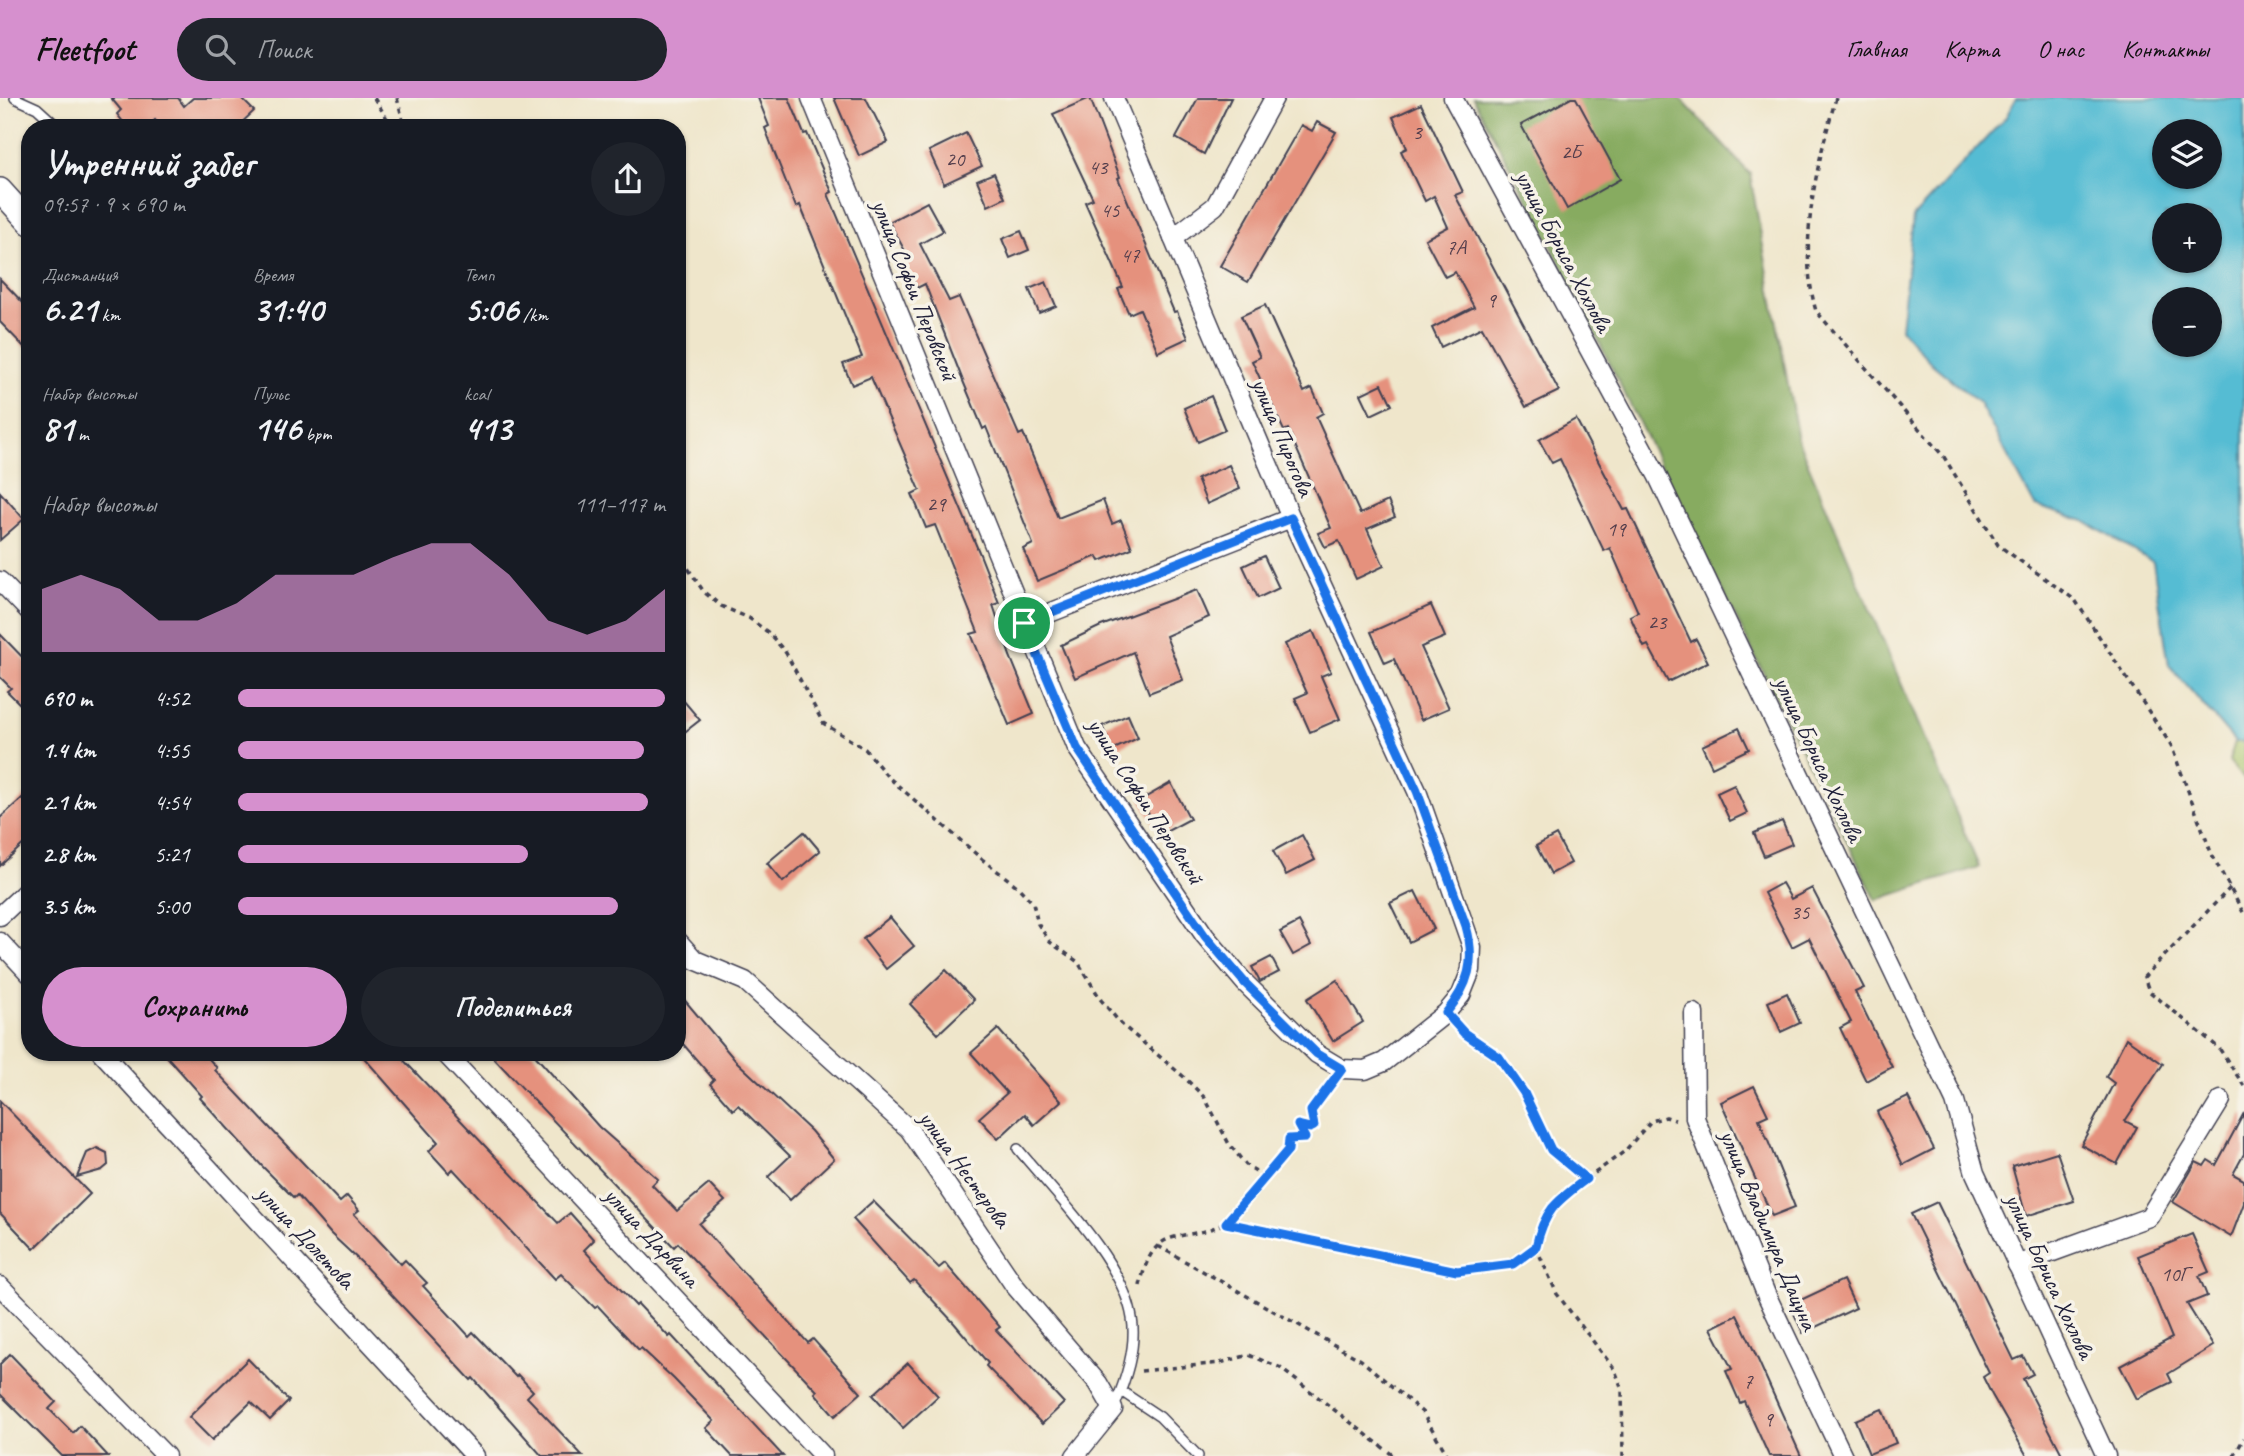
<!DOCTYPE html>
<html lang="ru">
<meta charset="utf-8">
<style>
body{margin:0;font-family:Caveat,sans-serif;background:#20242c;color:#f1f3f6;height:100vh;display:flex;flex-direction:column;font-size:26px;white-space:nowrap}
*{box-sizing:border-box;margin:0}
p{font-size:23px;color:#9ea1a6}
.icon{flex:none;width:38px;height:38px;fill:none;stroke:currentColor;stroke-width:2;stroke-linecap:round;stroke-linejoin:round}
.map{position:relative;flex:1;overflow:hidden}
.details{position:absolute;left:21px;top:21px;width:665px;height:942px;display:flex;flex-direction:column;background:#171b24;border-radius:28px;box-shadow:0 2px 5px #0004}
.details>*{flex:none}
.buttons{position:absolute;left:2152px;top:21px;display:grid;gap:14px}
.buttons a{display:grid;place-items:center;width:70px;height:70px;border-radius:50%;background:#171b24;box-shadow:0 2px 5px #0004;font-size:35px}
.pin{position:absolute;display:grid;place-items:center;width:60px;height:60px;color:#fff;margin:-30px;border:4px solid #fff;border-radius:50%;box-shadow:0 2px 7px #0007}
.round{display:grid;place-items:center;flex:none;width:74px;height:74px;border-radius:37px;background:#20242c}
.headline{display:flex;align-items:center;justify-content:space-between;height:119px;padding:0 21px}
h1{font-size:38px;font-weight:700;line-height:52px}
.figures{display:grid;grid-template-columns:repeat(3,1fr);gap:10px;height:119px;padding:7px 21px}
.figures div{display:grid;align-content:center}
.figures b{font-size:35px;font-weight:700}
.figures small{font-size:19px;font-weight:400}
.figures p{font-size:19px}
.chart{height:196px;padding:14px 21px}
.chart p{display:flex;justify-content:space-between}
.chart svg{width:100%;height:126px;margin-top:7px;fill:#d690ce;opacity:.7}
.cta{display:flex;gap:14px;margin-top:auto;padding:14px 21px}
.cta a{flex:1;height:80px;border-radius:42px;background:#d690ce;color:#111;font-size:28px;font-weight:700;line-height:80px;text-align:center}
.cta a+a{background:#20242c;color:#f1f3f6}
ul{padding:0 21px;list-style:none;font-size:23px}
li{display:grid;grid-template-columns:112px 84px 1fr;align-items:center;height:52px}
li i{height:18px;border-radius:9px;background:#d690ce}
header{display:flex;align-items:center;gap:42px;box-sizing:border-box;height:98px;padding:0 35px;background:#d690ce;color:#111}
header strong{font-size:33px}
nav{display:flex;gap:38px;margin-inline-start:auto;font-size:24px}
.search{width:490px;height:63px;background:#20242c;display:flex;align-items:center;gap:18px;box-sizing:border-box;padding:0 24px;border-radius:38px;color:#9ea1a6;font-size:26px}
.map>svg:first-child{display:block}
.green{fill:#aac66d;stroke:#667454;stroke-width:2}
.forest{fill:#87ab60;stroke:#54664e;stroke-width:2}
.water{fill:#55bcd3;stroke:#3c6f87;stroke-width:2;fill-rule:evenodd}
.building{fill:#e5917d}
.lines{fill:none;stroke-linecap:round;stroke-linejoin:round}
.service-casing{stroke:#413f51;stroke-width:12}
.minor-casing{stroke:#413f51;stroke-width:21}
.tertiary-casing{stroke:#413f51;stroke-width:26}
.path{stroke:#413f51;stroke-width:3.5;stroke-dasharray:5 5;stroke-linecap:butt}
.service{stroke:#fff;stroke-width:9}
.minor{stroke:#fff;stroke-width:18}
.tertiary{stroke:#fff;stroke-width:23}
.route-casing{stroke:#fff;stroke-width:14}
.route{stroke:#1a73e8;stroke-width:9}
.labels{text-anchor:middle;stroke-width:7;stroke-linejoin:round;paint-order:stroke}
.number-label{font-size:21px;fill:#533e4c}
.street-label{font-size:24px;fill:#22223b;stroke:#f7f3e8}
</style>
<header>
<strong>Fleetfoot</strong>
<div class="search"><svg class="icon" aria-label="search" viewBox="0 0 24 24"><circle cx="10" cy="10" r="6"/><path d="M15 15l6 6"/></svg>Поиск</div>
<nav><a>Главная</a><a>Карта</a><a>О нас</a><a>Контакты</a></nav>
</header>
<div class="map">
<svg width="2244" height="1358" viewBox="0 0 2244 1358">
<rect width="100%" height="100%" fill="#f7f3e8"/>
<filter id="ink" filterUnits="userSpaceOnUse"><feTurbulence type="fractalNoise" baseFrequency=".0143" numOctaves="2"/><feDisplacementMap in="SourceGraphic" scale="14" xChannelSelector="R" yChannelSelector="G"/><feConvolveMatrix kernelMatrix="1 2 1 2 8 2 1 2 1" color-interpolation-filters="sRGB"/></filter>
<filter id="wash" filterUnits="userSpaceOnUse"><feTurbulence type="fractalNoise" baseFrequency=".00686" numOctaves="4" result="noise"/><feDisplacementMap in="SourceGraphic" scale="28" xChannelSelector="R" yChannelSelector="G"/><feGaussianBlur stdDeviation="1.57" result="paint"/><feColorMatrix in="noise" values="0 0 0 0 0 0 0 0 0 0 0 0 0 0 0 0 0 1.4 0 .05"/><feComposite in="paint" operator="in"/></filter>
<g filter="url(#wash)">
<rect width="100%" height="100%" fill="#efe6cb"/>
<path class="green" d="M2235,644h9v37l-15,-18z"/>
<path class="forest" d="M1473,0h207l70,76 48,266 181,427 -103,33 -337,-679z"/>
<path class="water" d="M2016,0h228v644h-9l-66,-77 -16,-103 -69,-41 -49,-15 -56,-103 -48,-40 -30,-34 12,-112 93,-100zM2165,33h45v46h-45zM2165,117h45v46h-45zM2165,201h45v46h-45z"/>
<g id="blocks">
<g class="building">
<path d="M111,0h67l6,8 9,-8h48l13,13 -18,17h-74l-7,-8 -9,8h-18l-11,-14 4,-4z"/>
<path d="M758,0h31l15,36 3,-1 25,59 -4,2 151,358 20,51 -6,2 17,51 24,58 -25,11 -38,-91 7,-2 -43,-107 -9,3 -14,-34 8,-4 -49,-113 -19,8 -9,-21 19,-7 -62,-152 -4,2 -23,-58 -8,-21 4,-2z"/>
<path d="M834,0h32l22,44 -29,14z"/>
<path d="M1090,0l30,79 -2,1 56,134 3,-1 11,27 -30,14 -18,-43 -11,5 -11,-25 5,-2 -38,-85 8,-3 -40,-85z"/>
<path d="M1198,0h33l-27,56 -28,-16z"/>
<path d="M1571,0h5l44,81 -53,30 -46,-84z"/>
<path d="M1421,6l42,88 -8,3 104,196 -33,16 -44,-80 -41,20 -9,-19 42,-21 -19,-35 -10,5 -20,-38 23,-12 -14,-31 -9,5 -24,-50 6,-3 -14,-31z"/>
<path d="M1317,24l19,10 -88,150 -28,-16 81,-141 11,6z"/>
<path d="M966,35l16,33 -38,18 -15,-33z"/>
<path d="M994,75l11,25 -17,8 -11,-26z"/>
<path d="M927,104l16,29 -23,13 29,57 10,-4 60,138 4,-2 35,85 45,-18 9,24 9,-4 11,28 -32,13 -3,-5 -60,25 -14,-32 10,-5 -47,-117 -3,2 -20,-48 -38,-97 -8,4 -13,-25 6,-3 -21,-38z"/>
<path d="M1021,133l8,19 -19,8 -8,-19z"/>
<path d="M0,181l30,31v43l-30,-31z"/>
<path d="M1046,184l10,24 -17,7 -10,-24z"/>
<path d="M1265,207l39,87 8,-4 11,25 -7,4 44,97 28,-13 7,16 -28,12 17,37 -28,13 -17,-38 -14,6 -7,-14 13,-5 -43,-99 -4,2 -32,-70 8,-4 -19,-41z"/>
<path d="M1382,286l10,21 -21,10 -10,-21z"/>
<path d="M1211,298l14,34 -27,12 -14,-34z"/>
<path d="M1576,321l48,91 4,-1 63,133 5,-3 12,23 -40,20 -20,-37 -4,2 -14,-31 8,-4 -28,-64 -6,3 -44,-92 -8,4 -13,-23z"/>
<path d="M1229,367l11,24 -33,15 -10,-25z"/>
<path d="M0,394l24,27 -24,21z"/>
<path d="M1264,458l15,32 -21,10 -15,-32z"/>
<path d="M1197,492l12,27 -43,19 17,44 -34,13 -16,-41 -58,26 -14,-33 40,-19z"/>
<path d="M1431,507l14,32 -24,10 28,61 -28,12 -27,-61 -9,4 -14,-31z"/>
<path d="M1313,533l18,41 -10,4 19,43 -30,13 -15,-34 12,-5 -22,-49z"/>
<path d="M0,536l30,31v49l-23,-23 4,-3 -11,-11z"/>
<path d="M677,595l23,27 -23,18z"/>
<path d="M1128,617l10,23 -26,12 -10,-24z"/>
<path d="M1739,630l10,21 -37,18 -10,-21z"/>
<path d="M1171,685l19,36 -30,16 -19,-35z"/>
<path d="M1734,687l13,28 -17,8 -13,-28z"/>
<path d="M30,693v47l-30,28v-48z"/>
<path d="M1782,723l10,23 -28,12 -10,-23z"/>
<path d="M804,734l16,19 -37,31 -16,-19z"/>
<path d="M1302,737l13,25 -29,15 -13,-24z"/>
<path d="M1556,737l15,28 -20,11 -15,-28z"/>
<path d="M1782,785l9,16 21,-11 52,100 -9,4 37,75 -26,14 -26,-53 11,-6 -42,-84 -17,9 -28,-54z"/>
<path d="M1415,793l19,38 -25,13 -19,-39z"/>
<path d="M890,819l24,29 -28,23 -23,-30z"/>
<path d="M1299,824l12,23 -18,10 -13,-23z"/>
<path d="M1271,859l8,15 -19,10 -8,-15z"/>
<path d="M946,872l28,30 -36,34 -28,-30z"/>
<path d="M1337,882l26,42 -30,19 -26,-42z"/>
<path d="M677,893l58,69 76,71 23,28 -44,41 -22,-23 22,-21 -52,-51 -5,5 -23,-26 4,-4 -37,-43z"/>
<path d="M1787,895l13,30 -19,9 -13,-30z"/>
<path d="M998,931l63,72 -27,24 -9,-11 -27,25 -19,-21 28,-25 -36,-40z"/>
<path d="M2126,940l37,26 -38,57 12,6 -20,37 -36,-19 33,-62 -8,-6z"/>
<path d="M163,954h40l14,16 -2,2 125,132 7,-6 12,14 -5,4 47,50 4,-4 22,23 -4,3 46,50 4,-4 43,45 2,-2 15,16 -6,6 56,59h-41l-69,-78 -2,2 -109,-117 -31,-29 -34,-39 -3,3 -32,-32 -62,-68 2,-2z"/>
<path d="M359,954h37l162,171 12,-10 24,27 -10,10 52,56 2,-2 31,33 2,-2 112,121h-51l-26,-28 8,-7 -40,-42 -33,-31 -2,2 -41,-44 -3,2 -34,-34 -6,5 -102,-110 -4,4 -20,-22 9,-9z"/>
<path d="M488,954h44l67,75 59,52 -6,6 25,26 32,-27 16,17 -26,23 109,119 5,-4 48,54 -26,23 -20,-23 2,-2 -139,-148 -4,4z"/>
<path d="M1754,988l14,29 -9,4 36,88 -23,9 -51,-114z"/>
<path d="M1908,999l26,52 -31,16 -26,-53z"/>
<path d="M0,1003l90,93 -56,55 -34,-36z"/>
<path d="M2244,1015v41l-11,20 11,6v23l-13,34 -58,-35 23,-40 8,4 4,-6 8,5z"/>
<path d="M97,1050l10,5 1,12 -6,5 -25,7 10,-24z"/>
<path d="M2057,1054l17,49 -48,15 -14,-50z"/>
<path d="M873,1103l66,67 6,-5 55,64 -4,3 68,73 -22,21 -56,-58 2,-3 -34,-40 -40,-43 -4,3 -57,-64z"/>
<path d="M1937,1104l77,158 9,-4 10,18 -10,5 40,77h-36l-35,-61 -9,-18 6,-4 -78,-159z"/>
<path d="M2192,1136l17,38 -10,4 8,20 -20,8 26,42 -45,28 4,8 -35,17 -17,-33 52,-28 -34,-82z"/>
<path d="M1843,1182l13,28 -53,25 -13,-28z"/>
<path d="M1737,1217l13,27 51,114h-32l-25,-55 -4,2 -14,-32 6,-2 -21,-41z"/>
<path d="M10,1256l46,48 -7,7 24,24 7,-7 28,30h-46l-62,-62v-30z"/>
<path d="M248,1261l41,42 -19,19 -19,-18 -39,38 -23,-23z"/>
<path d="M908,1265l30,33 -35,32 -30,-33z"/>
<path d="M1882,1311l14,34 -27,11 -14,-34z"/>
</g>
</g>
</g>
<g filter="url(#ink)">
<use href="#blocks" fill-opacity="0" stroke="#413f51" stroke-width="2"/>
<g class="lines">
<g class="service-casing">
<g id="service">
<path d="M15,0l22,10 22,20"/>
<path d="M1018,1051c37,45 105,112 114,169 5,30 -7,63 -18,90"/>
<path d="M1121,1293l39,26 38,39"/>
</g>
</g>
<g class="minor-casing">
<g id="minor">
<path d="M811,0l266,650 128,188 40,47 72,71 25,15 23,1 19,-8 62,-49 15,-18 10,-25 1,-23 -55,-156 -126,-273 -177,-420"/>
<path d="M1453,0l204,377 298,626 20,72 131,283"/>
<path d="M1173,140l42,-32 59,-108"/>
<path d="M0,483l30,31"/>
<path d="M1024,525l267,-105"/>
<path d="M0,818l30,-28"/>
<path d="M677,842l18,20 50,21 164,148 105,156 84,98 15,26 -38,47"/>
<path d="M0,844l30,32"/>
<path d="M1694,915l1,105 71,176 77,162"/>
<path d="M101,954l374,404"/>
<path d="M444,954l379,404"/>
<path d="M2017,1167l132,-48 72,-117"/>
<path d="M0,1188l166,170"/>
</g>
</g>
<g class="tertiary-casing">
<path id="tertiary" d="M0,92l30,33"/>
</g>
<g class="path">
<path d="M374,0l19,30"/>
<path d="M397,0l8,30"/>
<path d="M1836,0c-19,65 -39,146 -20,213l128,146 54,88 77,55 96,145 41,110 32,59"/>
<path d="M677,454l27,40 17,14 28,12 20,15 17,20 37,70 42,26 22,27 96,84 34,26 16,17 5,21 12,18 28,20 23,38 20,24 63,53 21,21 24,46 17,21 20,12"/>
<path d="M2230,790l-86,89 5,14 70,57 25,38"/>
<path d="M1459,930l40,29 25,36 27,57 35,29"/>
<path d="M1226,1125l231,48 56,-7 23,-17 5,-24 14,-21 70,-51 26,-30 15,-4 9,3"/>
<path d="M1158,1148l203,114 61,52 26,44"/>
<path d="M1536,1149l21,47 58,76 7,19 1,67"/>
<path d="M1140,1188c14,-65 38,-41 83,-62 9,-4 55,-63 65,-74l1,-11 16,-1 -7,-13 12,3 4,-2 -3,-15 20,-26"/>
<path d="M1141,1273l79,-8 29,-8 30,12 115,89"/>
<path d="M2234,1358l10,-18"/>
</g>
<use href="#service" class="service"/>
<use href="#minor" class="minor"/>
<use href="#tertiary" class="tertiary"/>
</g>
</g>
<g class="lines" filter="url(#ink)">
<g class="route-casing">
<path id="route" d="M1291,420l126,273 49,135c10,35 3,59 -20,87l18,20 35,24 25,36 27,57 35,29c-29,22 -42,31 -50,68l-23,17 -56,7 -231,-48 62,-73 1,-11 16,-1 -7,-13 12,3 4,-2 -3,-15 31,-42 -25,-15 -72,-71 -40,-47 -128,-188 -53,-125z"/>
</g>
<use href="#route" class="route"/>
</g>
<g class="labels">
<g class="number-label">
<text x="1417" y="41">3</text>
<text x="1571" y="61">2Б</text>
<text x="955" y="68">20</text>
<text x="1098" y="76">43</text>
<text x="1110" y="119">45</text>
<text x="1456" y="156">7А</text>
<text x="1130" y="164">47</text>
<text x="1491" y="209">9</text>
<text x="936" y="413">29</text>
<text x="1616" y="438">19</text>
<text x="1657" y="531">23</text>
<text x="1800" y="821">35</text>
<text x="2175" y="1183">10Г</text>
<text x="1748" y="1290">7</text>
<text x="1768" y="1328">9</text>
</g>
<g class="street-label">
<text transform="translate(1564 153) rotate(62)" y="8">улица Бориса Хохлова</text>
<text transform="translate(915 192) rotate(68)" y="8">улица Софьи Перовской</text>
<text transform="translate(1283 339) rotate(67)" y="8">улица Пирогова</text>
<text transform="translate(1819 661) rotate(65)" y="8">улица Бориса Хохлова</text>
<text transform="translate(1146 703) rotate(57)" y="8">улица Софьи Перовской</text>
<text transform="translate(965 1071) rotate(54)" y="8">улица Нестерова</text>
<text transform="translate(1769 1132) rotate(67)" y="8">улица Владимира Дацуна</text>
<text transform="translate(306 1139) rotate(47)" y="8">улица Долетова</text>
<text transform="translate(652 1139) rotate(47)" y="8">улица Дарвина</text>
<text transform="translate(2050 1178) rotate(65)" y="8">улица Бориса Хохлова</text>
</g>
</g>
</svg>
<div class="buttons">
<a><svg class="icon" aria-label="layers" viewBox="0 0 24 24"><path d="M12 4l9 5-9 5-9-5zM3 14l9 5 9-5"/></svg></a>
<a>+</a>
<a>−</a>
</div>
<div class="pin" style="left:1024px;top:525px;background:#1e9e55"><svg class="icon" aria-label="arrive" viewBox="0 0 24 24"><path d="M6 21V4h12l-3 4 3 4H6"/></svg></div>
<section class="details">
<div class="headline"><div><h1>Утренний забег</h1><p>09:57 · 9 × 690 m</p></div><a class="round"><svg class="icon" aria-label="share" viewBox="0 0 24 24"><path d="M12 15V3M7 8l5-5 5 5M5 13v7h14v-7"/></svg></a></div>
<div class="figures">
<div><p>Дистанция</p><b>6.21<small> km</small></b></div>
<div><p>Время</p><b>31:40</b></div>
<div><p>Темп</p><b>5:06<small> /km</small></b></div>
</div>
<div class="figures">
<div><p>Набор высоты</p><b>81<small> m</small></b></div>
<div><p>Пульс</p><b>146<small> bpm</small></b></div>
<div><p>kcal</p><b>413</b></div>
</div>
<div class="chart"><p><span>Набор высоты</span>111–117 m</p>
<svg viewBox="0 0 160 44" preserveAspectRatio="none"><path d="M0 44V22L10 17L20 22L30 33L40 33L50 27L60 17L70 17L80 17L90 11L100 6L110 6L120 17L130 33L140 38L150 33L160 22V44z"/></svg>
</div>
<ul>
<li><b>690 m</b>4:52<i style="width:100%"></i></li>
<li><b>1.4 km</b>4:55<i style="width:95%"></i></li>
<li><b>2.1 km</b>4:54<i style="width:96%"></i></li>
<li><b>2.8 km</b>5:21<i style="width:68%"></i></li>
<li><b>3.5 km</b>5:00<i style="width:89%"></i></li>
</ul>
<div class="cta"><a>Сохранить</a><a>Поделиться</a></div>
</section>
</div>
